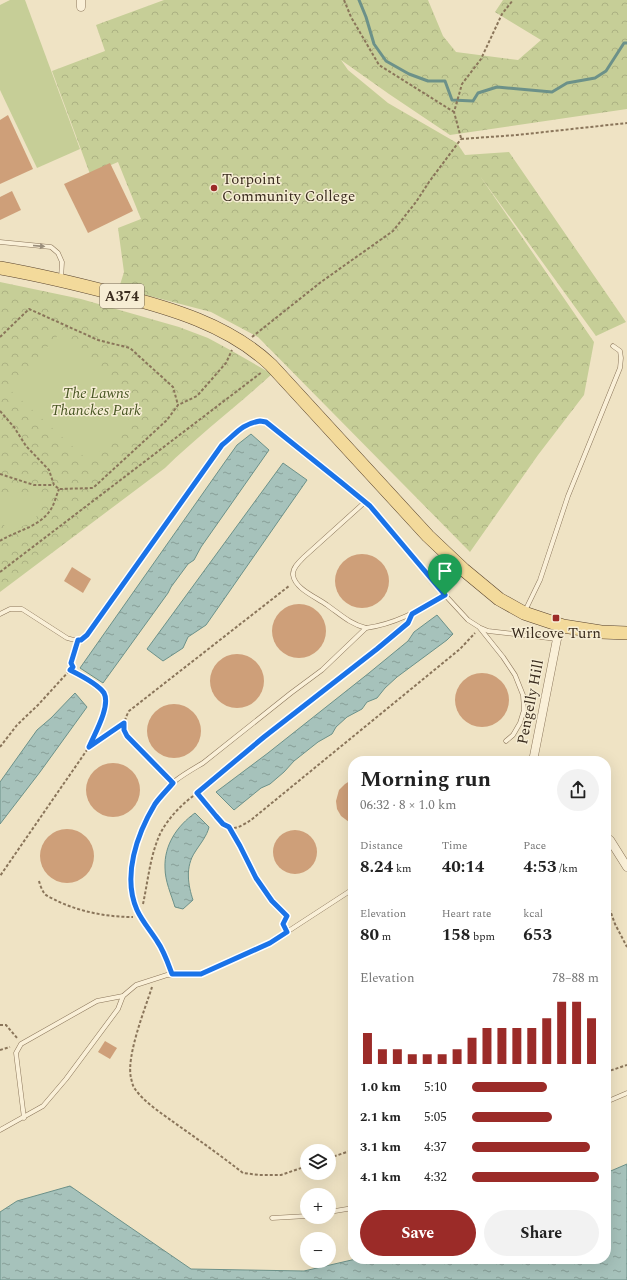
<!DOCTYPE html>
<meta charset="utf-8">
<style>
body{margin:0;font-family:Spectral,serif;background:#f2f2f2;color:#222;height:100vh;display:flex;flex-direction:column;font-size:15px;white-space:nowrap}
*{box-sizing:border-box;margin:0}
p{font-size:13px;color:#767676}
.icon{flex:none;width:22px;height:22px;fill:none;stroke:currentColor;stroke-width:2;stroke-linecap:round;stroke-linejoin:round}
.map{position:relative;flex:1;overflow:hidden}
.panel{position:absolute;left:348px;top:756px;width:263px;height:508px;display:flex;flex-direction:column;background:#fff;border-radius:16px;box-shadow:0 4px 16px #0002}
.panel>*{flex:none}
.fabs{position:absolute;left:300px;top:1144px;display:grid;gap:8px}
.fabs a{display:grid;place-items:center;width:36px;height:36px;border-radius:50%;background:#fff;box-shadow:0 4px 16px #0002;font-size:20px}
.pin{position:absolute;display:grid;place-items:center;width:34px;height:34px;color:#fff;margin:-41px -17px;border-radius:50% 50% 50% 0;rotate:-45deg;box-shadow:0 0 4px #0007}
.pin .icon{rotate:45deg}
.round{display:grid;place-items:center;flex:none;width:42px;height:42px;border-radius:21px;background:#f2f2f2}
.summary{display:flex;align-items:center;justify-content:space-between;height:68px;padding:0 12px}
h1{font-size:22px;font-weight:700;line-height:30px}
.metrics{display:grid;grid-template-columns:repeat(3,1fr);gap:6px;height:68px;padding:4px 12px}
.metrics div{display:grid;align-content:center}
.metrics b{font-size:17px;font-weight:700}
.metrics small{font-size:11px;font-weight:400}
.metrics p{font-size:11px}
.chart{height:112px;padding:8px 12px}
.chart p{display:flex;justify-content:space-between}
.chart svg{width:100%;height:72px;margin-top:4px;stroke:#9b2b28;stroke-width:6}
.button{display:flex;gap:8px;margin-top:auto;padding:8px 12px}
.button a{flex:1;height:46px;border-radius:24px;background:#9b2b28;color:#fff;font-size:16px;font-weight:700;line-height:46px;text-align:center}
.button a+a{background:#f2f2f2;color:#222}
ul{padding:0 12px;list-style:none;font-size:13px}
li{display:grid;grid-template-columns:64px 48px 1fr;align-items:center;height:30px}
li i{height:10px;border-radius:5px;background:#9b2b28}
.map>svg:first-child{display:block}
.forest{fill:url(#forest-crowns)}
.pitch{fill:#c6ce97}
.water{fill:url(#water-ripples);stroke:#6c9189}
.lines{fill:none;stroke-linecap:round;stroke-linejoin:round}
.stream{stroke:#6c9189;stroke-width:3}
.building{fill:#ce9f79}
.service-casing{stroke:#8a755a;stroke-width:5}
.minor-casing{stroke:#8a755a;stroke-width:9}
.primary-casing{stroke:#58432e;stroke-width:14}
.path{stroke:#8a755a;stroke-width:2;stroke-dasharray:3 2;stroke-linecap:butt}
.service{stroke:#faf0d8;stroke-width:4}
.minor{stroke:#faf0d8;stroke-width:8}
.primary{stroke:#f3da9b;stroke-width:13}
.oneway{fill:#9a8e7b}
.route-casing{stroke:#fff;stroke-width:8}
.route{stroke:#1a73e8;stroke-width:5}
.poi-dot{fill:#9b2b28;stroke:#f6edd4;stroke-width:1.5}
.labels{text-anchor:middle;stroke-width:3;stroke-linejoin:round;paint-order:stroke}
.shield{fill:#f6edd4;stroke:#726655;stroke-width:1}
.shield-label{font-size:14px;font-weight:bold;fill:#3a2c1e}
.poi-label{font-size:15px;fill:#3a2c1e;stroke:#f6edd4;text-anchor:start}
.park-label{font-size:15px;font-style:italic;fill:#495724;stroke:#f6edd4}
.street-label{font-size:15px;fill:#3a2c1e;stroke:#f6edd4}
</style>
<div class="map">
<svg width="627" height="1280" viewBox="0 0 627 1280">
<defs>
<pattern id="forest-crowns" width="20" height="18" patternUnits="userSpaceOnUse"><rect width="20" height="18" fill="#c6ce97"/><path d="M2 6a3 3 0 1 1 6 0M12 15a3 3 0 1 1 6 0" fill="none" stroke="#abb182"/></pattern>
<pattern id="water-ripples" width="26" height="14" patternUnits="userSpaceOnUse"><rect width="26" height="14" fill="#a6c2bb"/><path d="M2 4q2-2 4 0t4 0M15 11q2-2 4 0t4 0" fill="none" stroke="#889e97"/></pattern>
</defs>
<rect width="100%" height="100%" fill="#efe3c4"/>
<g class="forest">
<path d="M164,0h264l15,36 13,16 62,8 23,-20 -46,-28 8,-12h124v109l-177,26 -61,-41 -48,-34 7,10 40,33 69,40 8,12 44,-3 117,170 -30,14 -116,-160 114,166 -10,53 -46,60 -68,97 -212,-215 -47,-25 -92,-24 5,-16 -6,-44 23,-9 -23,-57 -28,12 -38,-103 53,-20 -9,-26z"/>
<path d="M0,282l81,17 98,28 29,11 24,13 40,23c-35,32 -73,61 -107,94l-165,124z"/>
</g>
<g class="pitch">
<path d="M10,0h15l55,149 -43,19 -37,-78v-85z"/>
<path d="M58,335l81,73 -49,54 -81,-73z"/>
<path d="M17,492l11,3h8l7,7c-3,19 -19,24 -35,30l-8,-14v-12z"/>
</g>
<g class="water">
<path d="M251,434l18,16 -68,97 -7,13 -6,4 -17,23 -3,6 -65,90 -23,-15 147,-209 10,-14z"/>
<path d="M283,463l24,17 -101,145 -18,12 -5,11 -20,13 -16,-12z"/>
<path d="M437,615l16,19 -6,6 -50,37 -12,11 -8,10 -10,4 -5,7 -15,8 -11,10 -4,7 -14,8 -24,19 -10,11 -14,12 -9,4 -27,22 -18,-18 52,-39 101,-80 39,-32 6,-9z"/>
<path d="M75,693l12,14 -47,65 -40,52v-42l37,-52 14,-12z"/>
<path d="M195,813l14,14c-2,9 -9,17 -14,25 -10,15 -7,33 -2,48l-10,9 -8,-2c-4,-13 -10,-26 -10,-39 -1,-23 12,-42 30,-55z"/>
<path d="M627,1164v116h-627v-68l17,-11 53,-15 121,83 113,2 52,-12h250v-86z"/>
</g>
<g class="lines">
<path class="stream" d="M359,0l7,17 8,27 12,17 23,13 19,7h17l7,19 21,1 5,-8 19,-6 55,5 15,-9 28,-5 11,-7 18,-28h3"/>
</g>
<g class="building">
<path d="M8,115l25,54 -33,15v-64z"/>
<path d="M110,163l23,48 -45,22 -24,-49z"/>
<path d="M12,191l9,19 -21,10v-23z"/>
<circle cx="362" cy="581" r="27"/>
<path d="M72,567l19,12 -8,14 -19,-12z"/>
<circle cx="299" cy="631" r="27"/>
<circle cx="237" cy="681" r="27"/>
<circle cx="482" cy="700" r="27"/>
<circle cx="174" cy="731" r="27"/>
<circle cx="113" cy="790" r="27"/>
<path d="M353,779v46l-12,-9 -4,-7 -1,-8 3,-11 6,-6z"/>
<circle cx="67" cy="856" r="27"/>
<circle cx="295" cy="852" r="22"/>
<path d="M105,1041l12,7 -7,11 -12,-7z"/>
</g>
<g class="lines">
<g class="service-casing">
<g id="service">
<path d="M0,242l51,5 7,6 4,9 -1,17"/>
<path d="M525,611l15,-31 28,-84 52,-128 1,-10 -1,-7 -7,-5"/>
<path d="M0,614l10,-5h12l45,29c8,3 13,3 20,-3l135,-190c13,-11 25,-28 44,-23l104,84 75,89 23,25 11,7 24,30 12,18 8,20 1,15 -4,13 -7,12 -7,6"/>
<path d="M366,628c30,-4 53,-18 79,-33"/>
<path d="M481,628l7,3 69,8"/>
<path d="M172,974c-4,-11 -8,-23 -15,-33 -6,-11 -17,-20 -21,-33 -15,-41 7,-98 39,-127 9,-7 18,-12 28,-18l88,-70 31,-23 44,-42c-16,-4 -26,-14 -39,-23 -11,-8 -32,-16 -34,-30 -1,-7 7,-14 11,-18l61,-55"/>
<path d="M606,1102l21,-9"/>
<path d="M24,1118l-8,-65 5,-9 76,-43 26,-5 13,-11 31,-10 34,-1 69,-31 83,-54"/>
<path d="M0,1130l43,-24 23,-27 52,-70 5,-13"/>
<path d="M329,1212l24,-4"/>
<path d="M272,1218l35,-2"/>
</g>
</g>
<g class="minor-casing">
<g id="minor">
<path d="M81,7v-7"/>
<path d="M533,761l24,-122 6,-13"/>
<path d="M606,837l4,3 17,27"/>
</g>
</g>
<g class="primary-casing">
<path id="primary" d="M0,268c39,7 77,16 115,26 55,14 114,31 156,71l157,171 36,34 35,29 25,14 39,13 38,6 26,1"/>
</g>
<g class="path">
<path d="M344,0l7,17 28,48 75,47"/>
<path d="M461,138l-7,-26 8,-28 19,-25 21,-45 11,-14"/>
<path d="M461,139l56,-4 110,-12"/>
<path d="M0,337l29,-28 69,31 32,8 43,39 5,18"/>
<path d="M252,337l69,-55 72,-51 23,-29 13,-20 32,-43"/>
<path d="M0,411l14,16 12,19 23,24 5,15 5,4 34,-1 74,-68 11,-15 19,-9 29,-33 6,-13"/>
<path d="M0,474l34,11h20"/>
<path d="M0,541c15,-10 37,-13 49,-29 5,-6 7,-16 10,-23"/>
<path d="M0,572l262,-200"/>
<path d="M70,670l3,-3 -2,-4 5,-16"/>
<path d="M90,746l34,-23"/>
<path d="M0,747l17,-22 21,-20 32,-35 15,8 18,15 3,11 -1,5 -16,38 -89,129"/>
<path d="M168,779l-41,-43c-4,-9 -3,-16 2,-25l160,-125"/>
<path d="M197,793l67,-56 113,-88 29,-25"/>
<path d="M229,827l11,19 16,32 16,23 15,15 -3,9"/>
<path d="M39,881c1,4 3,9 5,12 3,4 9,5 13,8 24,11 50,16 76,16"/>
<path d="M606,899l9,25 12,23"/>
<path d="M143,904c5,-23 7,-48 17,-70 8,-16 22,-30 37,-41 7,9 25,36 37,35 5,0 12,-5 17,-8l209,-171 15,-16"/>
<path d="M152,987c-7,22 -26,69 -21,91 1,4 2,9 4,11 8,12 26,24 37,32 24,17 48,34 71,52l16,2h22l26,-9"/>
<path d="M0,1025h6l11,13"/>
<path d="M0,1050l10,-3"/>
<path d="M606,1072l21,-7"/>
<path d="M329,1158l24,-8"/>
</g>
<use href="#service" class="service"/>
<use href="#minor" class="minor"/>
<use href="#primary" class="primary"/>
</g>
<defs><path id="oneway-solid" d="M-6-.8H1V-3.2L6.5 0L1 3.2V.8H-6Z"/></defs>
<use class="oneway" href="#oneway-solid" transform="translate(39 246) rotate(5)"/>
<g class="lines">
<g class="route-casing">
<path id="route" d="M260,421l6,1 76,61 28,23 75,89 -33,19 -4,9 -31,26 -113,88 -67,56 19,23 7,8 6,3 11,19 16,32 16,23 15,15 -4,8 4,8 -17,11 -69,31h-29c-4,-11 -8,-23 -15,-33 -7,-11 -15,-20 -20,-31 -15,-34 0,-76 18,-106 5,-7 12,-14 18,-21l-46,-47 -3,-6v-7l-35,24c5,-12 22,-41 15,-54 -6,-9 -24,-18 -34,-23l3,-3 -2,-4 7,-23h3l6,-5 135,-190c14,-11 19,-21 38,-24z"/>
</g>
<use href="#route" class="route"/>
</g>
<g class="poi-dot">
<circle cx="214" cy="188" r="4"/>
<rect x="552" y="614" width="8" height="8" rx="2"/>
</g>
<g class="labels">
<rect class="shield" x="100" y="284" width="44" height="24" rx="3"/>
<g class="shield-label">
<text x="122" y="301">A374</text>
</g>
<g class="poi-label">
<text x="222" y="184">Torpoint<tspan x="222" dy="17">Community College</tspan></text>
<text x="556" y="638" text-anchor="middle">Wilcove Turn</text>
</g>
<g class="park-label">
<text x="96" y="398">The Lawns<tspan x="96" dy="17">Thanckes Park</tspan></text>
</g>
<g class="street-label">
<text transform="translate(530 702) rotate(-79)" y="5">Pengelly Hill</text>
</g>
</g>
</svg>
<div class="fabs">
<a><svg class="icon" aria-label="layers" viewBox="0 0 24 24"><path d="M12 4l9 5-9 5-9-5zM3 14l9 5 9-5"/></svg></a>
<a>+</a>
<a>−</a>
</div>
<div class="pin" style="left:445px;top:595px;background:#1e9e55"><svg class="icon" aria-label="arrive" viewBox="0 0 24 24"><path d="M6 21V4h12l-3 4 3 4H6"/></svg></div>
<section class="panel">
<div class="summary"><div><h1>Morning run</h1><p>06:32 · 8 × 1.0 km</p></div><a class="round"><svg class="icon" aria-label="share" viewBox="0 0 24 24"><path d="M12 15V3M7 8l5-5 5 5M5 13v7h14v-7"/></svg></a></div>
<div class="metrics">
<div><p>Distance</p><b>8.24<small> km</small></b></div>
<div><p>Time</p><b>40:14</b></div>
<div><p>Pace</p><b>4:53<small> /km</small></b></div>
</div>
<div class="metrics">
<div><p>Elevation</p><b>80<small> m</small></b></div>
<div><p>Heart rate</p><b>158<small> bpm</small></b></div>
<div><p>kcal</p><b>653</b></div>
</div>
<div class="chart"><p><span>Elevation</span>78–88 m</p>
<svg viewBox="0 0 160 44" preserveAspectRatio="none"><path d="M5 44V25M15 44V35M25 44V35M35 44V38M45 44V38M55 44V38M65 44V35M75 44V28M85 44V22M95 44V22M105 44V22M115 44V22M125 44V16M135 44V6M145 44V6M155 44V16"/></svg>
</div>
<ul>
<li><b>1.0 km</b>5:10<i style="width:59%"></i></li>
<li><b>2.1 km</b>5:05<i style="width:63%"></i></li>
<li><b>3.1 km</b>4:37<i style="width:93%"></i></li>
<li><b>4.1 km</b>4:32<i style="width:100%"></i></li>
</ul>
<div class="button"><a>Save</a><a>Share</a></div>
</section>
</div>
